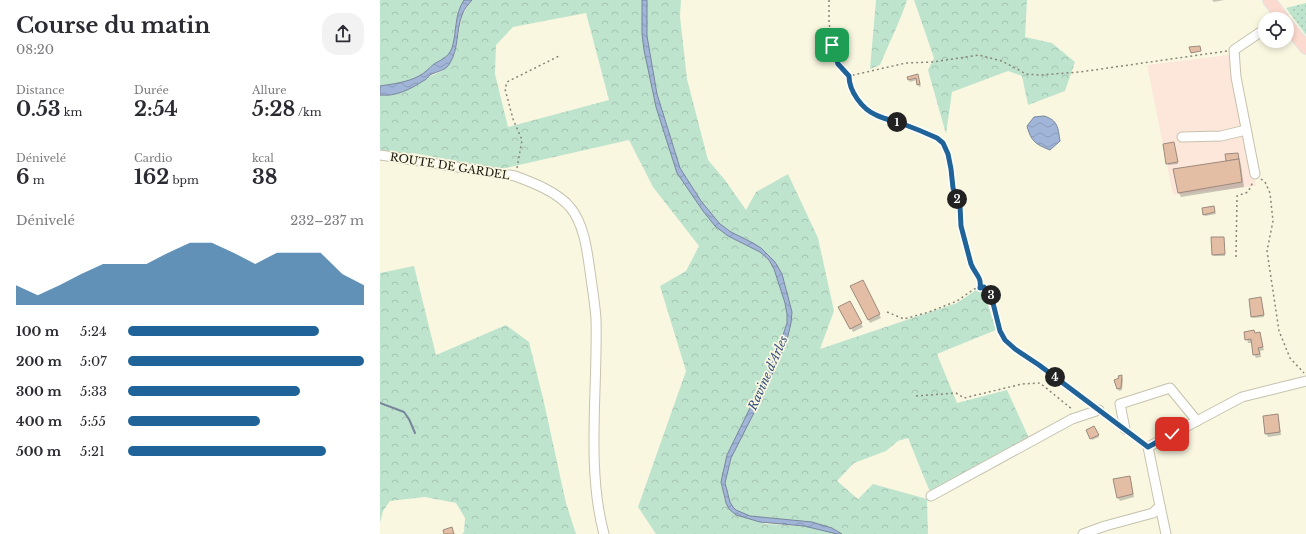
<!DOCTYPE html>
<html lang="fr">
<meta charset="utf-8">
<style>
body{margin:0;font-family:"Libre Baskerville",serif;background:#f2f2f3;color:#2b2b33;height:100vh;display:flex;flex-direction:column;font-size:15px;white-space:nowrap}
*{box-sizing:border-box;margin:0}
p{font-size:13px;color:#7c7c81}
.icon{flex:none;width:22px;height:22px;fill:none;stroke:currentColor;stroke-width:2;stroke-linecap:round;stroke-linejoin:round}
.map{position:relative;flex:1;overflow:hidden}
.details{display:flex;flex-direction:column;background:#fff;width:380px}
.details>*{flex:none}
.tools{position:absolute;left:878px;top:12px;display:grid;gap:8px}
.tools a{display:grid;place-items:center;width:36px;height:36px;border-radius:50%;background:#fff;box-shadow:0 2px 6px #0003;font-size:20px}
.pin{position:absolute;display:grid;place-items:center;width:34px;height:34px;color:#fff;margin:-17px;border-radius:8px;box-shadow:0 2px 6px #0006}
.km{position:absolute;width:20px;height:20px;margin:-10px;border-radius:50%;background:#222;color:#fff;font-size:11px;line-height:20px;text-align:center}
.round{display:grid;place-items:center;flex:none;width:42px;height:42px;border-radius:16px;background:#f2f2f3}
.overview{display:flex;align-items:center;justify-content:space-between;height:68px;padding:0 16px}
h1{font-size:22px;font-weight:700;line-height:30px}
.figures{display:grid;grid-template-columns:repeat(3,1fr);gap:6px;height:68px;padding:4px 16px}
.figures div{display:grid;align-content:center}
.figures b{font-size:20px;font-weight:700}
.figures small{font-size:11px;font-weight:400}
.figures p{font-size:11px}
.chart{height:112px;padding:8px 16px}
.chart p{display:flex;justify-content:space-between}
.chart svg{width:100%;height:72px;margin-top:4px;fill:#1f6398;opacity:.7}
ul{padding:0 16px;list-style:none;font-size:13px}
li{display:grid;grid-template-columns:64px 48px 1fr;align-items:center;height:30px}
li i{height:10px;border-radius:5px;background:#1f6398}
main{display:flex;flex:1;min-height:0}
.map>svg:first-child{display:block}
.industrial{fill:#fde7da}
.grass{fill:url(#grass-dots)}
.forest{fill:url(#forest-crowns);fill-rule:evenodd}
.water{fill:url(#water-waves);stroke:#77869c}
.shadow{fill:#0003}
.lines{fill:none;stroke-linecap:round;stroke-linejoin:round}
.stream{stroke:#77869c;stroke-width:2}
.building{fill:#e3bea4;stroke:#9d8a7e}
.minor-casing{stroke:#c6c2ad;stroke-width:11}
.major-casing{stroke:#e3e3e2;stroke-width:14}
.path{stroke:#878576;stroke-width:1.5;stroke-dasharray:2 3;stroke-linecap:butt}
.minor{stroke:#fff;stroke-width:9}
.major{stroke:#fddacf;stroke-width:12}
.route-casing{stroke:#fff;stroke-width:8}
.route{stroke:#1f6398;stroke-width:5}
.labels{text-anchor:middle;stroke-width:3.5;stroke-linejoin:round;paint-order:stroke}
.street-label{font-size:11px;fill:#18170f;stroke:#faf7e1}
.water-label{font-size:12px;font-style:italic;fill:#324e7d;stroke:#faf7e1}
</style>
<main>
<section class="details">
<div class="overview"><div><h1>Course du matin</h1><p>08:20</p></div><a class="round"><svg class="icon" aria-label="share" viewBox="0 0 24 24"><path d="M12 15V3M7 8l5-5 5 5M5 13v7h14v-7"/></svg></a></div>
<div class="figures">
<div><p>Distance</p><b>0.53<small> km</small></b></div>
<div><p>Durée</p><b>2:54</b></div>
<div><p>Allure</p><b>5:28<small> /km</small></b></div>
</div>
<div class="figures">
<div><p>Dénivelé</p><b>6<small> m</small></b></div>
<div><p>Cardio</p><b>162<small> bpm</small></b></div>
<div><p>kcal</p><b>38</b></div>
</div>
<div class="chart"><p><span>Dénivelé</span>232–237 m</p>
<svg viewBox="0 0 160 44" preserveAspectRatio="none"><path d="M0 44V32L10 38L20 32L30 25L40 19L50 19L60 19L70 12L80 6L90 6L100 12L110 19L120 12L130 12L140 12L150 25L160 32V44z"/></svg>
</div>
<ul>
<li><b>100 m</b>5:24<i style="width:81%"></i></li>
<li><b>200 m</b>5:07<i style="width:100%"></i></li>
<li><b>300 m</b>5:33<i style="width:73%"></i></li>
<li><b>400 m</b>5:55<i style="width:56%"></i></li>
<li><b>500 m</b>5:21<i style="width:84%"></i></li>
</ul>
</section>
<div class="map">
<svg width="926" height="534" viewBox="0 0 926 534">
<defs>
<pattern id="grass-dots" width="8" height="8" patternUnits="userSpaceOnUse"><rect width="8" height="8" fill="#bfe4ce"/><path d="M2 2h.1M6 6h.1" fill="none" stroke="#a3c3b0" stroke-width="1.8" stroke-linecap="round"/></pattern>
<pattern id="forest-crowns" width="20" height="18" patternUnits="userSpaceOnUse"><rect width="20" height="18" fill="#bfe4ce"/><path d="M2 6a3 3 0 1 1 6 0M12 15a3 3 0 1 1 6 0" fill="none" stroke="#a3c3b0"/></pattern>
<pattern id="water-waves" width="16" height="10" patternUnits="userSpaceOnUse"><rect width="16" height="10" fill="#a0b5d8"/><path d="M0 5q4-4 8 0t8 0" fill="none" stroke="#899bb8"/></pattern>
</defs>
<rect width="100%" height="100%" fill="#faf7e1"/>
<path class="industrial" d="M849,55l27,131 -83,9 -26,-130z"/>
<path class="grass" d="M926,3v32l-20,-27z"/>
<g class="forest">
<path d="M0,0h84c-10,15 -7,32 -12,48 -4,10 -10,11 -18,16 -5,4 -9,9 -15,12 -11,6 -26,8 -39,10z"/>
<path d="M92,0h170v34l2,16 12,57 21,66 26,38 12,15 13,10 32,16 9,8 5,9 11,34 2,11v9l-4,12 -13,32 -43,88 -6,27 3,16 5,11 37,15 39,2 32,8h-181l-18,-27 48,-136 -26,-85 26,-15 13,-25 -46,-59 -24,-47 -128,29 -88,-16 -33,8v-66l5,1 57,-25 8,-8 5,-10 7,-38zM206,13l23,87 -101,27 -13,-53 1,-29 17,-18z"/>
<path d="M267,0h34l-1,17 7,62 21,81 17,20 21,30 10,-18 32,-18 30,64 16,73 -14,38 137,-46 19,-13 7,-1 13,41 -59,24 20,49 50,-13 22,48 -99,54 -22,-54 -10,3 -12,10 -32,12 -17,18 21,18 15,-15 54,15 1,35h-86l-10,-6 -20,-6 -62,-6 -11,-4 -6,-5 -3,-5 -5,-19 6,-25 27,-53 28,-61 5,-21 1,-11 -10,-38 -7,-12 -14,-14 -8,-5 -22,-11 -11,-8 -19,-23 -21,-33 -23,-74 -10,-58z"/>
<path d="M496,0h31c-7,22 -18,43 -27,65l-10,4z"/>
<path d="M534,0h113l-2,37 27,6 23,19 -10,29 -37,14 -6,-29 -14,-5 -56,21 -6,42 -18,-64 6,-12z"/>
<path d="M34,266l22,89 70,-30 23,17 14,56 23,105 10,31h-114l2,-2 1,-14 -9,-15 -31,-6 -35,4 -7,10 -3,12v-250z"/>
</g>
<g class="water">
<path d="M84,0h8c-4,5 -8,9 -10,15 -6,16 -3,33 -12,48 -4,8 -13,8 -20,12 -2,2 -4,5 -7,6 -12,8 -28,16 -43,14v-9c13,-2 28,-4 39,-10 6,-3 10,-8 15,-12 8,-5 14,-6 18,-16 5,-16 2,-33 12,-48z"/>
<path d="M262,0h5v36l10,58 23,74 21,33 19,23 11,8 22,11 8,5 14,14 7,12 10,38 -1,11 -5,21 -28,61 -27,53 -6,25 5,19 3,5 3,3 14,6 62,6 20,6 10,6h-5l-33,-8 -44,-4 -24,-7 -7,-6 -3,-6 -5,-21 6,-27 43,-88 13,-32 4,-12v-9l-2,-11 -11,-34 -5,-9 -9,-8 -32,-16 -13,-10 -12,-15 -26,-38 -21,-66 -12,-57 -2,-16z"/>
<path d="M664,116c14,4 14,12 16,25l-10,9c-15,-6 -19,-9 -23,-24l7,-9z"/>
</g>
<g class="shadow">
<path d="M832,0h12l-10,2z"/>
<path d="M538,77l3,9 -2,1 -2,-7 -7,2 -1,-2z"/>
<path d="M794,143l4,21 -10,1 -1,-2z"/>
<path d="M858,154l3,11 3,22 -63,10 -2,-4 49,-31z"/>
<path d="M834,209l2,5 -11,2 -1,-2z"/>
<path d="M843,238l2,18h-11l-1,-2z"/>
<path d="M485,284l16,34 -11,5 -18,-36z"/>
<path d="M881,298l3,19 -11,1 -1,-2z"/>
<path d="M469,302l14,25 -10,5 -13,-25z"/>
<path d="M865,333h14l5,17 -4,1 1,6 -5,1 -2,-4 -2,-11h-4z"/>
<path d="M742,376l1,4 -1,10 -3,1 -4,-11 5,-1z"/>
<path d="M897,415l2,4 2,16 -13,2 -2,-4z"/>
<path d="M714,427l5,10 -7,3 -5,-10z"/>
<path d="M749,477l2,3 3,17 -14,4 -2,-3z"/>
</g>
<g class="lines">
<path class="stream" d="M0,403l24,9 5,7 6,14"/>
</g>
<g class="building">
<path d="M820,46l1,5 -10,2 -2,-6z"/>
<path d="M538,74l2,10 -3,1 -1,-7 -8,2 -1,-3z"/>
<path d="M794,142l4,20 -12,2 -3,-20z"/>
<path d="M858,153l1,6 -13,2 -1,-7z"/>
<path d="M859,159l3,23 -64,11 -5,-24z"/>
<path d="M834,206l1,6 -12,3 -1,-7z"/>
<path d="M831,237h13l1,17 -13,1z"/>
<path d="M483,280l17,34 -12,6 -18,-34z"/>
<path d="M881,297l3,18 -13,2 -2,-18z"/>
<path d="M470,301l12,22 -12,6 -12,-22z"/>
<path d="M874,330l1,3 5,-1 3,15 -5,1 2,6 -7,1 -2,-16 -6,1 -1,-8z"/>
<path d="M742,375l-1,13 -4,1 -3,-9 5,-2 -1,-2z"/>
<path d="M898,414l2,18 -15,2 -2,-18z"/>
<path d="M714,426l5,9 -9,4 -4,-9z"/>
<path d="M750,476l3,18 -16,4 -4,-19z"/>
<path d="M72,527l2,7h-10l-1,-4z"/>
</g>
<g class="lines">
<g class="minor-casing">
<g id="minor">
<path d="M802,137l39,-1 25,-6"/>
<path d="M0,155l135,21c19,7 42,16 55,31 14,17 17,43 20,64 2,16 5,32 6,48 2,69 -10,149 8,215"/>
<path d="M875,174l-19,-97 -2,-27 31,-21"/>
<path d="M745,429l-5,-25 50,-16 27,33"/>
<path d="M551,496l141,-77 27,-9"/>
<path d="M780,506l6,28"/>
<path d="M703,534l22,-8 48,-13 7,-7 -12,-59 94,-50 64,-16"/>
</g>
</g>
<g class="major-casing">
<g id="major">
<path d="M889,0l14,19"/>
<path d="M907,24l19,24"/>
</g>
</g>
<g class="path">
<path d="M449,0v22l3,23 6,19 11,12 57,-13 27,-1 46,-7 23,6 24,13 14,1 40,-3 147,-21"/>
<path d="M469,76c0,15 13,33 27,39 8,4 18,6 27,9 11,4 23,9 34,14l6,5 5,11 5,34 7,18 3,26 8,32 9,15v9"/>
<path d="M137,168l5,-28 -9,-21 -8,-30 2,-7 54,-27"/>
<path d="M881,179l4,3 5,11 3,28 -6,30 12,80 11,27 14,15"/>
<path d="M856,257l1,-61 11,-4 5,-10"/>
<path d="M507,312l17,7 25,-7 28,-11 17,-12 10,-2 7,8 9,36 5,9 10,9 76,55"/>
<path d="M536,396l40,-3 8,5 58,-14 18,-1 33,27"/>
<path d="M726,414l9,8"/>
<path d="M751,434l11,8"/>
</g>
<use href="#minor" class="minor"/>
<use href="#major" class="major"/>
</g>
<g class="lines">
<g class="route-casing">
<path id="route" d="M452,45l6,19 11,12c0,15 13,33 27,39 8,4 18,6 27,9 11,4 23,9 34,14l6,5 5,11 3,15 2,19 7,18 1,20 10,38c4,10 11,13 9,24l4,-1 7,8 9,36 5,9 10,9 24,16 109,82 24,-13"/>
</g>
<use href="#route" class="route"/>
</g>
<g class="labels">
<g class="street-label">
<text transform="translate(70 166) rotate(9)" y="4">ROUTE DE GARDEL</text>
</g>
<g class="water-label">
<text transform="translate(388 373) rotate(-66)" y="4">Ravine d'Arles</text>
</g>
</g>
</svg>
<div class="tools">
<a><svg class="icon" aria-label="locate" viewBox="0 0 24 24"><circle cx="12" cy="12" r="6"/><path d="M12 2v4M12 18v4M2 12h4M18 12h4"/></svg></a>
</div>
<div class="pin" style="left:452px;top:45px;background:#1e9e55"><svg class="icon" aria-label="arrive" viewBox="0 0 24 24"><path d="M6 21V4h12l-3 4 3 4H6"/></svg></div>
<div class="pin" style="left:792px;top:434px;background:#d93025"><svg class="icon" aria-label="check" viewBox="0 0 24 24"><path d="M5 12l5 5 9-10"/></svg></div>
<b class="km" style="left:517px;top:122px">1</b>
<b class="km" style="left:577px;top:199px">2</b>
<b class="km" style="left:611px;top:295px">3</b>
<b class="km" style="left:675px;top:377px">4</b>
</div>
</main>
